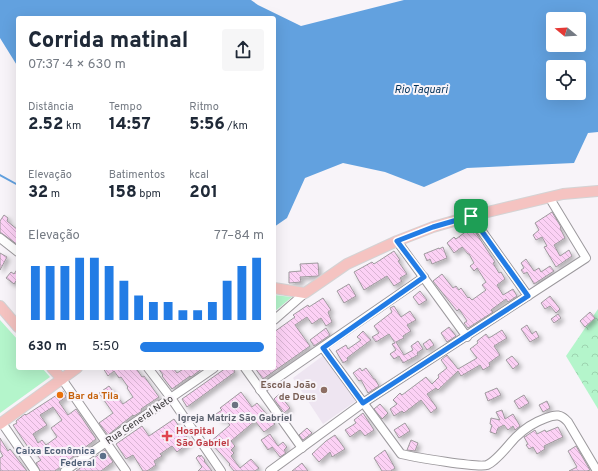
<!DOCTYPE html>
<html lang="pt">
<meta charset="utf-8">
<style>
body{margin:0;font-family:Overpass,sans-serif;background:#f6f6f7;color:#1f2937;height:100vh;display:flex;flex-direction:column;font-size:15px;white-space:nowrap}
*{box-sizing:border-box;margin:0}
p{font-size:13px;color:#747a83}
.icon{flex:none;width:22px;height:22px;fill:none;stroke:currentColor;stroke-width:2;stroke-linecap:round;stroke-linejoin:round}
.map{position:relative;flex:1;overflow:hidden}
.drawer{position:absolute;left:16px;top:16px;width:260px;height:354px;display:flex;flex-direction:column;background:#fff;border-radius:4px;box-shadow:0 4px 16px #0002}
.drawer>*{flex:none}
.needle{width:26px;rotate:288deg}
.buttons{position:absolute;left:546px;top:12px;display:grid;gap:8px}
.buttons a{display:grid;place-items:center;width:40px;height:40px;border-radius:4px;background:#fff;box-shadow:0 4px 16px #0002;font-size:20px}
.pin{position:absolute;display:grid;place-items:center;width:34px;height:34px;color:#fff;margin:-17px;border-radius:8px;box-shadow:0 2px 6px #0006}
.round{display:grid;place-items:center;flex:none;width:42px;height:42px;border-radius:4px;background:#f6f6f7}
.overview{display:flex;align-items:center;justify-content:space-between;height:68px;padding:0 12px}
h1{font-size:22px;font-weight:800;line-height:30px}
.stats{display:grid;grid-template-columns:repeat(3,1fr);gap:6px;height:68px;padding:4px 12px}
.stats div{display:grid;align-content:center}
.stats b{font-size:17px;font-weight:800}
.stats small{font-size:11px;font-weight:400}
.stats p{font-size:11px}
.chart{height:112px;padding:8px 12px}
.chart p{display:flex;justify-content:space-between}
.chart svg{width:100%;height:72px;margin-top:4px;stroke:#227ce5;stroke-width:6}
ul{padding:0 12px;list-style:none;font-size:13px}
li{display:grid;grid-template-columns:64px 48px 1fr;align-items:center;height:30px}
li i{height:10px;border-radius:5px;background:#227ce5}
.map>svg:first-child{display:block}
.built{fill:#eee5f1}
.forest{fill:url(#forest-crowns)}
.green{fill:#b4f5cb}
.water{fill:#62a1df;fill-rule:evenodd}
.lines{fill:none;stroke-linecap:round;stroke-linejoin:round}
.stream{stroke:#62a1df;stroke-width:2}
.building{fill:url(#building-back-hatch);stroke:#9f9a9e;fill-rule:evenodd;filter:url(#shadow)}
.minor-casing{stroke:#9c999d;stroke-width:10}
.major-casing{stroke:#d4d3d4;stroke-width:12}
.minor{stroke:#fff;stroke-width:8}
.major{stroke:#f5c3c1;stroke-width:10}
.route-casing{stroke:#fff;stroke-width:8}
.route{stroke:#227ce5;stroke-width:5}
.education-dot{fill:#8d6e63;stroke:#f8f4f9;stroke-width:1.5}
.food-dot{fill:#e8710a;stroke:#f8f4f9;stroke-width:1.5}
.worship-dot{fill:#6b7280;stroke:#f8f4f9;stroke-width:1.5}
.health-dot{fill:#e0444e;stroke:#f8f4f9;stroke-width:1.5}
.service-dot{fill:#5c6f8a;stroke:#f8f4f9;stroke-width:1.5}
.labels{text-anchor:middle;stroke-width:4;stroke-linejoin:round;paint-order:stroke}
.education-label{font-size:10px;font-weight:bold;fill:#785e54;stroke:#f8f4f9;text-anchor:end}
.food-label{font-size:10px;font-weight:bold;fill:#c56008;stroke:#f8f4f9;text-anchor:start}
.worship-label{font-size:10px;font-weight:bold;fill:#5b616d;stroke:#f8f4f9}
.street-label{font-size:10px;fill:#3b393b;stroke:#f8f4f9}
.health-label{font-size:10px;font-weight:bold;fill:#be3a42;stroke:#f8f4f9;text-anchor:start}
.service-label{font-size:10px;font-weight:bold;fill:#4e5e75;stroke:#f8f4f9;text-anchor:end}
.water-label{font-size:11px;font-style:italic;fill:#02325a;stroke:#f8f4f9}
</style>
<div class="map">
<svg width="598" height="471" viewBox="0 0 598 471">
<defs>
<pattern id="forest-crowns" width="20" height="18" patternUnits="userSpaceOnUse"><rect width="20" height="18" fill="#b4f5cb"/><path d="M2 6a3 3 0 1 1 6 0M12 15a3 3 0 1 1 6 0" fill="none" stroke="#9cd3af"/></pattern>
<pattern id="building-back-hatch" width="6" height="6" patternUnits="userSpaceOnUse"><rect width="6" height="6" fill="#fcd1f5"/><path d="M-1 5l2 2M0 0l6 6M5-1l2 2" fill="none" stroke="#d9b4d3"/></pattern>
<filter id="shadow"><feDropShadow dx="3" dy="3" stdDeviation="2" flood-color="#0004"/></filter>
</defs>
<rect width="100%" height="100%" fill="#f8f4f9"/>
<path class="built" d="M324,355l32,46 -33,23 -30,-46z"/>
<path class="forest" d="M598,309v100l-32,-53z"/>
<g class="green">
<path d="M274,295l18,2 -18,15z"/>
<path d="M0,320l18,20v28h24l8,9 -50,36z"/>
</g>
<path class="water" d="M0,0h251l7,5 43,21 103,-26h194v132l-10,1 -14,30 -107,5 -43,19 -39,-15 -42,-9 -38,15 -18,40 -13,9v-209h-256v49l-18,-29zM553,19h26v26h-26zM553,67h26v26h-26z"/>
<g class="lines">
<path class="stream" d="M0,175l18,10"/>
</g>
<g class="building">
<path d="M552,212l9,15 -1,1 5,10 -11,7 6,11 9,-6 3,6 -16,11 -12,-20 3,-1 -5,-9 -6,3 -3,-5 6,-5 -4,-7z"/>
<path d="M4,215l4,3 -1,3 11,9v15l-18,-13v-11z"/>
<path d="M472,227l23,35 -2,1 6,10 2,-1 4,7 -8,6 6,10 10,-6 4,7 -9,6 -2,-3 -15,11 2,2 -25,16 -4,-5 3,-2 -8,-12 -2,2 -24,-30 9,-7 11,14 3,-2 3,4 2,-2 7,10 1,-1 3,3 14,-10 -4,-5 4,-3 -9,-14 -3,3 -4,-5 4,-3 -5,-9h-1l-6,-7 -8,6 -7,-10 7,-6 2,2z"/>
<path d="M443,247l4,11 -15,6 -2,-5 -3,2 -3,-7 15,-6v1z"/>
<path d="M394,251l6,9 -2,1 9,13 -7,4 2,3 -8,5 -7,-10 -23,14 -10,-18 18,-10 2,2z"/>
<path d="M0,253l7,4 -7,13z"/>
<path d="M526,259l8,12 5,-3 2,4 9,-6 4,5 -20,13 -7,-12 -3,2 -3,-4 3,-2 -3,-5z"/>
<path d="M318,263l1,13 -19,1 1,5 -12,1v-11l12,-1 -1,-7z"/>
<path d="M18,268v10l-4,6 -8,-6 5,-6 3,2z"/>
<path d="M349,284l7,12 -12,7 -7,-12z"/>
<path d="M420,291l7,9 -8,5 -6,-8z"/>
<path d="M550,296l10,13 -4,4 -6,-7 -5,3 -4,-6z"/>
<path d="M323,298l8,12 -3,2 4,10 -6,4 -5,-8 -9,6 -5,-7 -12,8 15,21 -47,33 -8,-11h19v-36l21,-15 -2,-2 15,-10 1,2z"/>
<path d="M394,306l7,11 9,-6 6,9 -9,5 4,6 -8,5 1,2 -8,4 8,13 9,-5 -2,-4 7,-5 5,8 -6,4 1,2 -15,8 -4,-7 -5,3 -4,-5 6,-4 -4,-6 3,-1 -6,-9 -13,8 -4,-5 7,-4 -5,-7 18,-14 -2,-4z"/>
<path d="M590,312l5,6 -10,9 -5,-6z"/>
<path d="M558,314l3,4 -7,5 -3,-4z"/>
<path d="M527,325l5,9 4,-3 3,6 -9,5 -9,-13z"/>
<path d="M449,327l7,9 -9,6 -6,-9z"/>
<path d="M326,328l4,7 -16,11 -4,-6z"/>
<path d="M502,330l5,8 -13,8 6,9 -11,8 1,3 -7,4 -3,-5 -19,11 -3,-5 -20,19 -2,-2 -9,6 10,14 -6,5 -10,-13 -17,13 -2,-2 -8,5 -4,-7 7,-5 -4,-4 7,-7 2,2 24,-18 6,7 7,-7 -1,-2 9,-7 -6,-8 6,-5 11,14 19,-11 -7,-9 8,-6 -1,-2 9,-7 3,4z"/>
<path d="M363,331l8,9 -24,18 1,2 -5,3 -7,-12 10,-6 2,4 13,-9 -4,-3z"/>
<path d="M430,339l4,6 -7,5 -4,-6z"/>
<path d="M512,356l7,8 -6,5 -7,-9z"/>
<path d="M103,368h33l6,9 2,-1 15,21 -18,12 1,2 -8,5 -1,-1 -25,20 -9,-12 14,-10 -14,-20 10,-7 14,18 10,-7 -6,-9 1,-1 -7,-10 -2,1 -5,-7 -6,5z"/>
<path d="M158,368h15l4,5 8,-5h18l-12,9 -1,-1 -18,13 -10,-13 1,-1z"/>
<path d="M226,368h7l2,4 -48,35 -5,-8z"/>
<path d="M360,368l2,3 4,-3 8,11h1l4,7 -11,7 -7,-13 -2,1 -6,-8z"/>
<path d="M497,388l4,7 -13,6 -3,-8z"/>
<path d="M63,391l3,6 -7,5 9,13 8,-6 20,30 -26,20 -15,12h-15l-4,-8 5,-3 -11,-14 -2,1 -15,-22 4,-2 -1,-2 9,-7 1,1zM53,407l9,13 -11,8 6,9 -11,8 -4,-5 -4,3 -5,-9 14,-9 -7,-10z"/>
<path d="M241,392l11,15 5,-4 18,21 -11,8 -9,-11 -24,20 4,5 -4,4 3,3 -3,3 9,12 11,-9 8,9 -4,3h-21l-5,-6 1,-1 -20,-22 20,-17 -6,-7 -3,3 -5,-7 6,-4 -2,-2z"/>
<path d="M279,394l11,14 -6,5 -10,-14z"/>
<path d="M524,395l5,8 -10,6 -5,-8z"/>
<path d="M547,401l3,7 -7,4 -4,-7z"/>
<path d="M380,404l8,9 -6,6 -8,-10z"/>
<path d="M502,410l3,9 8,-5 7,12 -5,4 -2,-4 -5,4 -4,-5 -6,3 -2,6 -6,-2 2,-7 -2,-1 1,-6 9,2 -4,-8z"/>
<path d="M363,413l11,17 -9,6 -5,-6 -10,7 -5,-7 11,-7 -2,-3z"/>
<path d="M174,419l16,23 -13,10 -5,-6 -12,8 2,2 -8,5 2,4 -9,6h-4l-10,-16 -7,4 -10,-15 26,-18 7,10z"/>
<path d="M405,423l5,8 -11,7 -5,-8z"/>
<path d="M558,427l5,10 -19,9 1,3 -8,5 -4,-7 -4,2 -3,-4 2,-1 -4,-7 2,-1 9,-6 2,4 8,-4 1,2z"/>
<path d="M307,428l5,5 -9,7 -4,-5z"/>
<path d="M270,434l8,12 5,-4 4,5 -3,3 2,3 -6,4 -8,-10 -4,3 -7,-10z"/>
<path d="M335,435l10,14 -13,8 -2,-5 -11,10 -7,-8 14,-13z"/>
<path d="M0,438l8,13 2,-2 17,22h-27v-13l3,-2 -3,-5z"/>
<path d="M411,440l7,3 -3,8 -8,-1z"/>
<path d="M576,446l14,24 -3,1h-18l8,-4 -9,-16z"/>
<path d="M105,450l8,12 -12,9h-25z"/>
<path d="M385,450l10,18 -4,3h-9l-8,-13z"/>
<path d="M199,455l1,2 1,-2 4,5 -1,1 8,10h-14l4,-4 -6,-9z"/>
<path d="M302,463l6,8h-16z"/>
</g>
<g class="lines">
<g class="minor-casing">
<g id="minor">
<path d="M471,216l57,80"/>
<path d="M0,238l18,14"/>
<path d="M397,241l70,96"/>
<path d="M274,320l31,-27"/>
<path d="M323,348l78,106c13,3 77,14 86,11 10,-4 21,-20 29,-28 8,-8 19,-15 30,-19 10,-4 15,-4 22,4l29,49"/>
<path d="M148,368l23,30 50,73"/>
<path d="M245,368l57,80"/>
<path d="M62,379l64,92"/>
<path d="M260,390l164,-113"/>
<path d="M2,423l33,48"/>
<path d="M65,471c49,-35 99,-68 149,-103"/>
<path d="M270,471l93,-68 223,-145 -37,-61"/>
</g>
</g>
<g class="major-casing">
<g id="major">
<path d="M274,288l31,5 42,-29 50,-23 36,-14 38,-11 92,-22 35,-3"/>
<path d="M0,306l18,21"/>
<path d="M52,368l10,11"/>
<path d="M0,424l77,-56"/>
</g>
</g>
<use href="#minor" class="minor"/>
<use href="#major" class="major"/>
</g>
<g class="lines">
<g class="route-casing">
<path id="route" d="M471,216l57,80 -165,107 -40,-55 101,-71 -27,-36 36,-14z"/>
</g>
<use href="#route" class="route"/>
</g>
<circle class="education-dot" cx="324" cy="390" r="4"/>
<circle class="food-dot" cx="60" cy="395" r="4"/>
<circle class="worship-dot" cx="235" cy="405" r="4"/>
<path class="health-dot" d="M165 430h4v4h4v4h-4v4h-4v-4h-4v-4h4z"/>
<circle class="service-dot" cx="103" cy="456" r="4"/>
<g class="labels">
<g class="education-label">
<text x="316" y="388">Escola João<tspan x="316" dy="12">de Deus</tspan></text>
</g>
<g class="food-label">
<text x="68" y="399">Bar da Tila</text>
</g>
<g class="worship-label">
<text x="235" y="421">Igreja Matriz São Gabriel</text>
</g>
<g class="street-label">
<text transform="translate(139 419) rotate(-34)" y="4">Rua General Neto</text>
</g>
<g class="health-label">
<text x="176" y="434">Hospital<tspan x="176" dy="12">São Gabriel</tspan></text>
</g>
<g class="service-label">
<text x="95" y="454">Caixa Econômica<tspan x="95" dy="12">Federal</tspan></text>
</g>
<g class="water-label">
<text x="421" y="93">Rio Taquari</text>
</g>
</g>
</svg>
<div class="buttons">
<a><svg class="needle" viewBox="-14 -14 28 28"><path d="M0-13l5 13h-10z" fill="#e53935"/><path d="M0 13l5-13h-10z" fill="#747a83"/></svg></a>
<a><svg class="icon" aria-label="locate" viewBox="0 0 24 24"><circle cx="12" cy="12" r="6"/><path d="M12 2v4M12 18v4M2 12h4M18 12h4"/></svg></a>
</div>
<div class="pin" style="left:471px;top:216px;background:#1e9e55"><svg class="icon" aria-label="arrive" viewBox="0 0 24 24"><path d="M6 21V4h12l-3 4 3 4H6"/></svg></div>
<section class="drawer">
<div class="overview"><div><h1>Corrida matinal</h1><p>07:37 · 4 × 630 m</p></div><a class="round"><svg class="icon" aria-label="share" viewBox="0 0 24 24"><path d="M12 15V3M7 8l5-5 5 5M5 13v7h14v-7"/></svg></a></div>
<div class="stats">
<div><p>Distância</p><b>2.52<small> km</small></b></div>
<div><p>Tempo</p><b>14:57</b></div>
<div><p>Ritmo</p><b>5:56<small> /km</small></b></div>
</div>
<div class="stats">
<div><p>Elevação</p><b>32<small> m</small></b></div>
<div><p>Batimentos</p><b>158<small> bpm</small></b></div>
<div><p>kcal</p><b>201</b></div>
</div>
<div class="chart"><p><span>Elevação</span>77–84 m</p>
<svg viewBox="0 0 160 44" preserveAspectRatio="none"><path d="M5 44V11M15 44V11M25 44V11M35 44V6M45 44V6M55 44V11M65 44V20M75 44V29M85 44V33M95 44V33M105 44V38M115 44V38M125 44V33M135 44V20M145 44V11M155 44V6"/></svg>
</div>
<ul>
<li><b>630 m</b>5:50<i style="width:100%"></i></li>
</ul>
</section>
</div>
